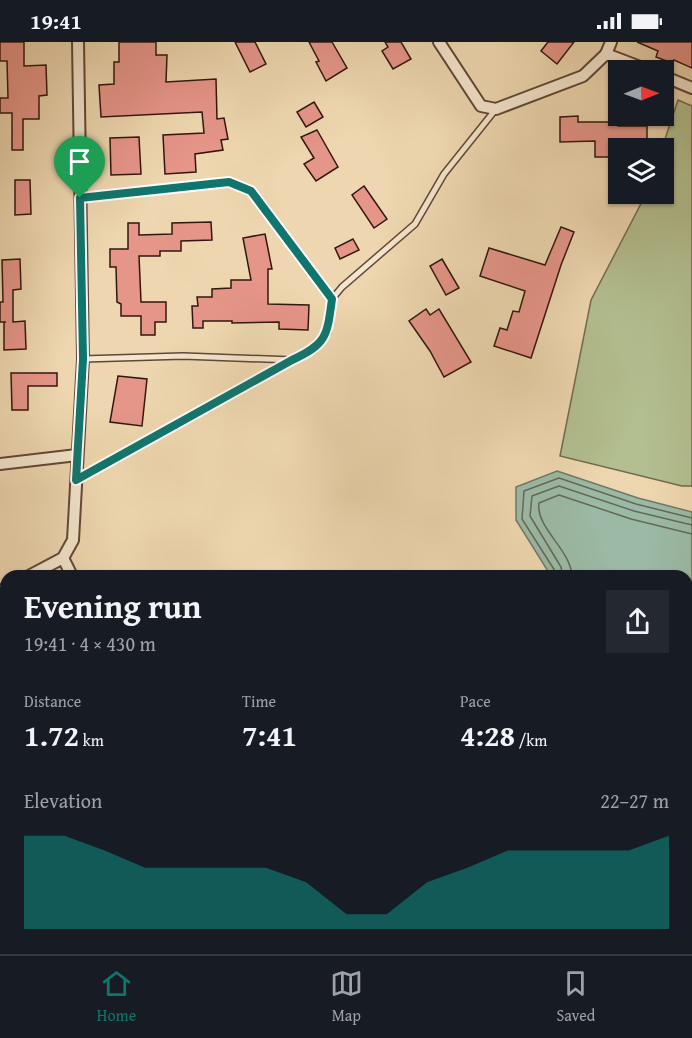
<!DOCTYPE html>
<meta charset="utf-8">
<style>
body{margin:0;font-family:"Gentium Book Plus",serif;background:#242831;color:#f1f3f6;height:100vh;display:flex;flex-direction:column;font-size:22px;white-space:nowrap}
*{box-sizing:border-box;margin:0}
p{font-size:20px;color:#9ea1a6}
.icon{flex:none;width:33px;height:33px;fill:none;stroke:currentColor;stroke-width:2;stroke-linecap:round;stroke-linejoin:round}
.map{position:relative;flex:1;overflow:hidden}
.details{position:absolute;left:0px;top:528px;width:693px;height:384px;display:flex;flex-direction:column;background:#171b24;border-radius:18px 18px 0 0;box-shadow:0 2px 4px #0004}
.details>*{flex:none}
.needle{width:39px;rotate:89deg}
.tools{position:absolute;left:608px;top:18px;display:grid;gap:12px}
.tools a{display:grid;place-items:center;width:66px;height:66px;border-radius:0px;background:#171b24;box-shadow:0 2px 4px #0004;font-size:30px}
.pin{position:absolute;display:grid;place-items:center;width:51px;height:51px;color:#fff;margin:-62px -26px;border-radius:50% 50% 50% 0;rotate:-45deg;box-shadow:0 0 6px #0007}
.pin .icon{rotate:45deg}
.round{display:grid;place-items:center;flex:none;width:63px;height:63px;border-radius:0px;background:#242831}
.overview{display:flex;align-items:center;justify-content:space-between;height:102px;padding:0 24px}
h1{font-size:33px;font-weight:700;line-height:45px}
.metrics{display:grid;grid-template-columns:repeat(3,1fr);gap:9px;height:102px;padding:6px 24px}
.metrics div{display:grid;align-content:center}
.metrics b{font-size:30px;font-weight:700}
.metrics small{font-size:16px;font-weight:400}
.metrics p{font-size:16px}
.chart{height:168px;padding:12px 24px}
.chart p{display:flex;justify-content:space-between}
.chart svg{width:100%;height:108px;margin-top:6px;fill:#0f766e;opacity:.7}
.status{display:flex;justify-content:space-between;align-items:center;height:42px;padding:0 30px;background:#171b24;direction:ltr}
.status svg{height:16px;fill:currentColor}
.tabs{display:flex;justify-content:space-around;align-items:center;height:84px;border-top:2px solid #363941;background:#171b24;font-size:16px;color:#9ea1a6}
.tabs a{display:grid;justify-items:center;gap:3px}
.tabs .selected{color:#0f766e}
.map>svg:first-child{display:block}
.green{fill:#b3bf90;stroke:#726b4f;stroke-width:1.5}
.water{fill:#9bbaa6;stroke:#717969;stroke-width:1.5}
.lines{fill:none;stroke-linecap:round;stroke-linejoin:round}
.shore{stroke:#66685a;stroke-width:1.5}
.building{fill:#e69589;stroke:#31170e;stroke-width:1.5}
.lane-casing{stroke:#604736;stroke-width:8}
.street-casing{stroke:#604736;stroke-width:14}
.lane{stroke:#f4e5cc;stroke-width:5}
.street{stroke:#f4e5cc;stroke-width:10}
.route-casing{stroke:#fff;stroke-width:12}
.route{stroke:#0f766e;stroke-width:8}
</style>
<div class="status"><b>19:41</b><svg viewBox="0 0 49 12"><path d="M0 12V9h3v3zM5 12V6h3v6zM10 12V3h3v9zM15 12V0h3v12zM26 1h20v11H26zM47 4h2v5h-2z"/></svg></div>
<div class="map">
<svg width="692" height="912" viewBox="0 0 692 912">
<rect width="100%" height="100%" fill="#eed7b0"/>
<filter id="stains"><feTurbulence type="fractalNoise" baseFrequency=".00333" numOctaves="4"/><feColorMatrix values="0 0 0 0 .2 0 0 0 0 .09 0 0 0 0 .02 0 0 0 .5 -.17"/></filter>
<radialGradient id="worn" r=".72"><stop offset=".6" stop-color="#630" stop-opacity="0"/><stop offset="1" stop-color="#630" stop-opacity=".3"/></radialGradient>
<path class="green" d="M678,58l14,6v380h-10l-122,-30 31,-156 55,-106h17l-1,-46z"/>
<path class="water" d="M557,429l81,27 54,14v266h-5v-202h-136l-35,-56v-33z"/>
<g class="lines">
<g class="shore">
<path d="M556,534l-1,-5 -33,-52 2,-28 35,-13 77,26 56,14"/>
<path d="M563,534l-2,-9 -31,-51 2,-20 27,-10 75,25 58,14"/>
<path d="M572,534c-1,-26 -37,-49 -33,-73l20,-8 72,24 61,15"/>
</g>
</g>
<g class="building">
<path d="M0,0h24v24l22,-1 1,30 -8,1v23h-16v31h-11v-37h-12v-15h8l-1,-37h-7z"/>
<path d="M119,0h37v13h11l-1,27 50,-3 1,40 7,-1 4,21 -7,1 2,10 -28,4 1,18 -31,2 -2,-39 41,-2 -2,-21 -101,5 -2,-32 15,-1v-22h5z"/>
<path d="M235,0h20l11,22 -16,8z"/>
<path d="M309,0h23l15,26 -21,13 -10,-19 3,-1z"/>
<path d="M385,0h16l10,17 -18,10 -11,-18 6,-4z"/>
<path d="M548,0h26l-17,22 -16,-13z"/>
<path d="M637,0h55v26l-18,-8 -2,3 -16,-6 2,-6z"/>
<path d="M314,60l9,15 -17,10 -9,-15z"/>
<path d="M578,74v6h40v4h29v17l-28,-1 -1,15h-23v-16l-35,1v-25z"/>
<path d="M317,88l21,37 -22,14 -12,-17 10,-6 -13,-21z"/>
<path d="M139,95l2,37 -30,1 -1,-37z"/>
<path d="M15,138h15l1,34 -16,1z"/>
<path d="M364,144l23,33 -13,9 -22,-33z"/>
<path d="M211,180l1,18 -31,1v10h-21v5h-21l2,46h25v20h-11v13h-14v-19h-20v-12l-4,-2 -1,-35h-6v-18h18v-26h11v12l33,-1v-11z"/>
<path d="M561,185l13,5 -13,33 -30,93 -37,-12 6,-18 7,2 6,-19 6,1 6,-21 -45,-15 9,-28 56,17z"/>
<path d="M265,192l7,35h-4v35l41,1 -1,25 -29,-1v-7l-47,1v-2h-29v7h-10l-1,-22h6l-1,-9h15v-8l19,-1v-8h20l-8,-42z"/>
<path d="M353,197l6,11 -19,9 -5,-11z"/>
<path d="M20,217l1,30 -8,1v32l12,-1 1,28 -22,1v-28h2h-6v-20h3l-1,-42z"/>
<path d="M442,217l17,29 -13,7 -16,-29z"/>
<path d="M426,267l4,6 9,-6 32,53 -27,15 -14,-26 -21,-30z"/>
<path d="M11,331h46v13h-29v24h-16z"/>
<path d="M118,334l29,3 -5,47 -32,-4z"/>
</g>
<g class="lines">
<g class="lane-casing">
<g id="lane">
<path d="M80,156l149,-16 22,9 81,108"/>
<path d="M83,317l100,-3 109,4 22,-10 14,-18 4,-33 10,-12 73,-63 29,-50 52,-65"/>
<path d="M76,438l215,-119"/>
</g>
</g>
<g class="street-casing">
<g id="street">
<path d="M439,0l42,64 15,3 87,-33 23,-22 5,-12"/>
<path d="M606,12l42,16"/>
<path d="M663,34l29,12"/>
<path d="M0,422l77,-9"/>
<path d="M63,516l9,18"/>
<path d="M29,534l34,-18 10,-18 10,-181 -5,-317"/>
<path d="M0,549l6,-3"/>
<path d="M0,690l6,12"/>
<path d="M0,729l6,-3"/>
<path d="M105,906l3,6"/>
<path d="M439,906l1,6"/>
</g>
</g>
<use href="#lane" class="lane"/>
<use href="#street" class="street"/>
</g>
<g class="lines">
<g class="route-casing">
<path id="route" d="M229,140l22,9 81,108c-5,37 -5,45 -40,61l-216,120 7,-121 -3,-161z"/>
</g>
<use href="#route" class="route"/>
</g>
<rect width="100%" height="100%" filter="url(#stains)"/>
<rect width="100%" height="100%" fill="url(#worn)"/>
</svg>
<div class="tools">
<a><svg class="needle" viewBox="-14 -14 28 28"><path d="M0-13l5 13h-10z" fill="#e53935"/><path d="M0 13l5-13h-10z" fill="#9ea1a6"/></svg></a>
<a><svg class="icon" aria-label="layers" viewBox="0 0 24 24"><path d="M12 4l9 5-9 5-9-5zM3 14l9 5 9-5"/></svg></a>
</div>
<div class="pin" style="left:80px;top:156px;background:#1e9e55"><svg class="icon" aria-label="arrive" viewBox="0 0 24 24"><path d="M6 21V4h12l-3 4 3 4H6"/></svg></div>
<section class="details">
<div class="overview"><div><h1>Evening run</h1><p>19:41 · 4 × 430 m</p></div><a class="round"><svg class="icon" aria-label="share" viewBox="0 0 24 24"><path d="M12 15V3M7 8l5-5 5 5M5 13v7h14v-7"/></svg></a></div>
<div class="metrics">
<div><p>Distance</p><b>1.72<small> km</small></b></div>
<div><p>Time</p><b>7:41</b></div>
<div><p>Pace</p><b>4:28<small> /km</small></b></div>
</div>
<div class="chart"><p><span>Elevation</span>22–27 m</p>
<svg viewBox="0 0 160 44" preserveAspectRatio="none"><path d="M0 44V6L10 6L20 12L30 19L40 19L50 19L60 19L70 25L80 38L90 38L100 25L110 19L120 12L130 12L140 12L150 12L160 6V44z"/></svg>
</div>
</section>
</div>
<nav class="tabs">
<a class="selected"><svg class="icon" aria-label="home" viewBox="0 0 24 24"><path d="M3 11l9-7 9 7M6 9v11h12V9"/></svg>Home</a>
<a><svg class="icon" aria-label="map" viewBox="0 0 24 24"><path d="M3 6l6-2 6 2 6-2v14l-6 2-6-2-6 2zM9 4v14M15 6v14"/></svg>Map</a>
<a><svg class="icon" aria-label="saved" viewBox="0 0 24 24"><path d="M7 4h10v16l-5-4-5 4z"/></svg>Saved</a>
</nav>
